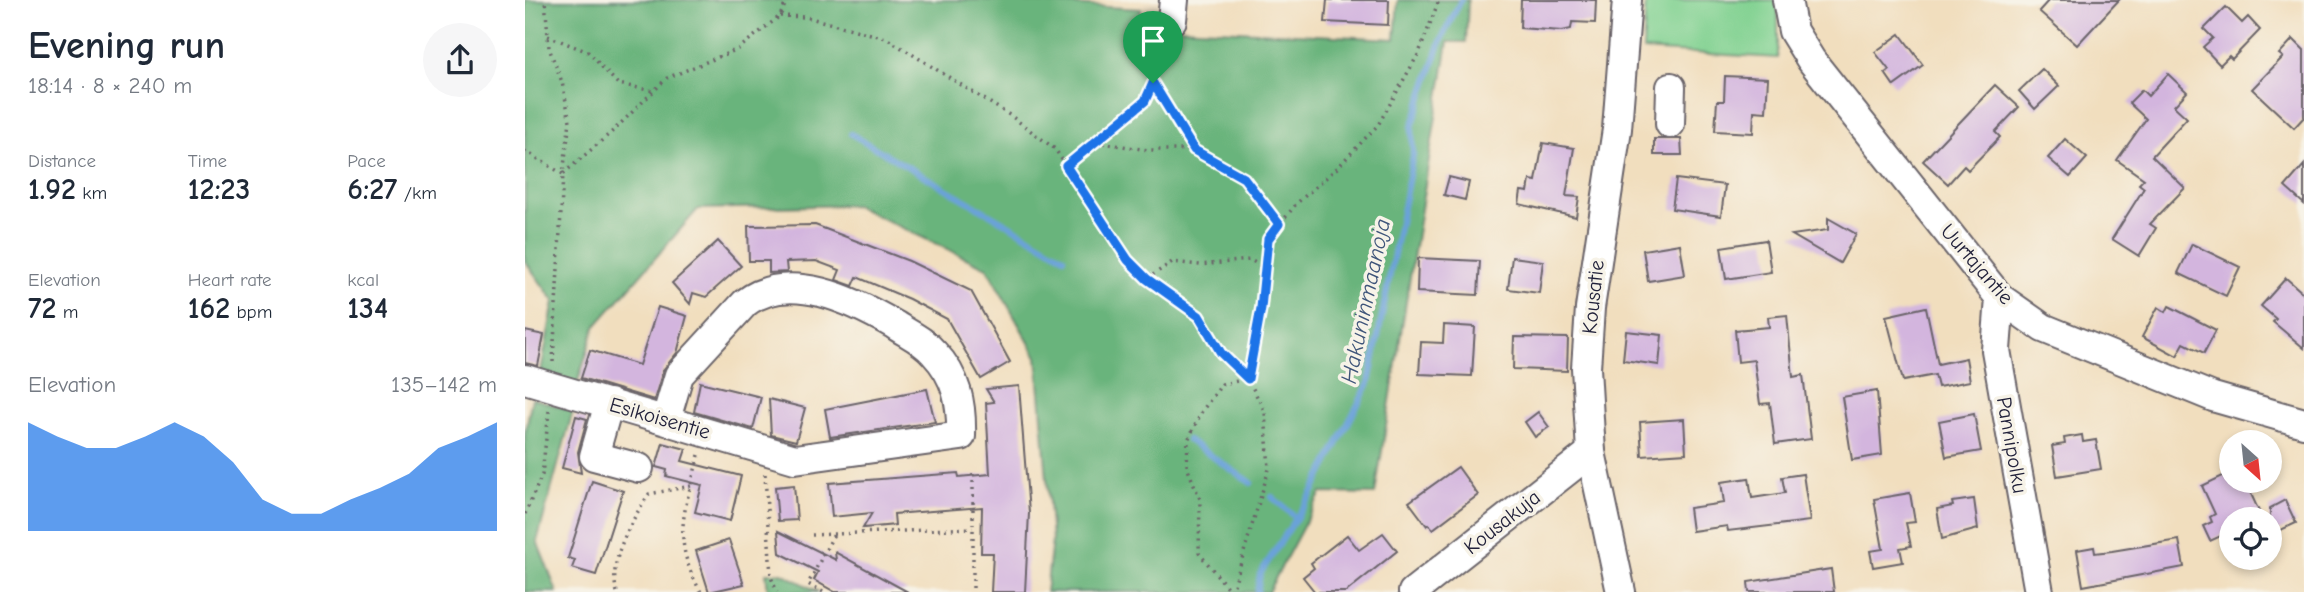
<!DOCTYPE html>
<meta charset="utf-8">
<style>
body{margin:0;font-family:"Comic Neue",sans-serif;background:#f6f6f7;color:#1f2937;height:100vh;display:flex;flex-direction:column;font-size:26px;white-space:nowrap}
*{box-sizing:border-box;margin:0}
p{font-size:23px;color:#747a83}
.icon{flex:none;width:38px;height:38px;fill:none;stroke:currentColor;stroke-width:2;stroke-linecap:round;stroke-linejoin:round}
.map{position:relative;flex:1;overflow:hidden}
.side{display:flex;flex-direction:column;background:#fff;width:525px}
.side>*{flex:none}
.needle{width:46px;rotate:153deg}
.tools{position:absolute;left:1694px;top:430px;display:grid;gap:14px}
.tools a{display:grid;place-items:center;width:63px;height:63px;border-radius:50%;background:#fff;box-shadow:0 4px 10px #0003;font-size:35px}
.pin{position:absolute;display:grid;place-items:center;width:60px;height:60px;color:#fff;margin:-72px -30px;border-radius:50% 50% 50% 0;rotate:-45deg;box-shadow:0 0 7px #0007}
.pin .icon{rotate:45deg}
.round{display:grid;place-items:center;flex:none;width:74px;height:74px;border-radius:37px;background:#f6f6f7}
.head{display:flex;align-items:center;justify-content:space-between;height:119px;padding:0 28px}
h1{font-size:38px;font-weight:700;line-height:52px}
.metrics{display:grid;grid-template-columns:repeat(3,1fr);gap:10px;height:119px;padding:7px 28px}
.metrics div{display:grid;align-content:center}
.metrics b{font-size:30px;font-weight:700}
.metrics small{font-size:19px;font-weight:400}
.metrics p{font-size:19px}
.chart{height:196px;padding:14px 28px}
.chart p{display:flex;justify-content:space-between}
.chart svg{width:100%;height:126px;margin-top:7px;fill:#1a73e8;opacity:.7}
main{display:flex;flex:1;min-height:0}
.map>svg:first-child{display:block}
.green{fill:#82d292;stroke:#527a66;stroke-width:2}
.forest{fill:#69b47c;stroke:#466b5c;stroke-width:2}
.lines{fill:none;stroke-linecap:round;stroke-linejoin:round}
.stream{stroke:#6ba2d9;stroke-width:6}
.building{fill:#d3b5de}
.minor-casing{stroke:#6a6469;stroke-width:32}
.path{stroke:#6a6469;stroke-width:3.5;stroke-dasharray:2 5;stroke-linecap:butt}
.minor{stroke:#fff;stroke-width:28}
.route-casing{stroke:#fff;stroke-width:14}
.route{stroke:#1a73e8;stroke-width:9}
.labels{text-anchor:middle;stroke-width:7;stroke-linejoin:round;paint-order:stroke}
.street-label{font-size:21px;fill:#22223b;stroke:#f7f3e8}
.water-label{font-size:23px;font-style:italic;fill:#3f557a;stroke:#f7f3e8}
</style>
<main>
<section class="side">
<div class="head"><div><h1>Evening run</h1><p>18:14 · 8 × 240 m</p></div><a class="round"><svg class="icon" aria-label="share" viewBox="0 0 24 24"><path d="M12 15V3M7 8l5-5 5 5M5 13v7h14v-7"/></svg></a></div>
<div class="metrics">
<div><p>Distance</p><b>1.92<small> km</small></b></div>
<div><p>Time</p><b>12:23</b></div>
<div><p>Pace</p><b>6:27<small> /km</small></b></div>
</div>
<div class="metrics">
<div><p>Elevation</p><b>72<small> m</small></b></div>
<div><p>Heart rate</p><b>162<small> bpm</small></b></div>
<div><p>kcal</p><b>134</b></div>
</div>
<div class="chart"><p><span>Elevation</span>135–142 m</p>
<svg viewBox="0 0 160 44" preserveAspectRatio="none"><path d="M0 44V6L10 11L20 15L30 15L40 11L50 6L60 11L70 20L80 33L90 38L100 38L110 33L120 29L130 24L140 15L150 11L160 6V44z"/></svg>
</div>
</section>
<div class="map">
<svg width="1779" height="592" viewBox="0 0 1779 592">
<rect width="100%" height="100%" fill="#f7f3e8"/>
<filter id="ink" filterUnits="userSpaceOnUse"><feTurbulence type="fractalNoise" baseFrequency=".0143" numOctaves="2"/><feDisplacementMap in="SourceGraphic" scale="14" xChannelSelector="R" yChannelSelector="G"/><feConvolveMatrix kernelMatrix="1 2 1 2 8 2 1 2 1" color-interpolation-filters="sRGB"/></filter>
<filter id="wash" filterUnits="userSpaceOnUse"><feTurbulence type="fractalNoise" baseFrequency=".00686" numOctaves="4" result="noise"/><feDisplacementMap in="SourceGraphic" scale="28" xChannelSelector="R" yChannelSelector="G"/><feGaussianBlur stdDeviation="1.57" result="paint"/><feColorMatrix in="noise" values="0 0 0 0 0 0 0 0 0 0 0 0 0 0 0 0 0 1.4 0 .05"/><feComposite in="paint" operator="in"/></filter>
<g filter="url(#wash)">
<rect width="100%" height="100%" fill="#f1debe"/>
<path class="green" d="M1121,0h132v58l-135,-8z"/>
<g class="forest">
<path d="M0,0h465l151,9v17l254,13 3,-39h70l-2,42h-18l-73,452 -54,-1 -53,99h-222l6,-52 -15,-183 -50,-89 -133,-63 -156,4 -103,118 -18,57 -36,-13 13,-70 -29,-40z"/>
<path d="M7,398l41,13 -36,130 20,51h-32v-158z"/>
<path d="M241,573h16l37,19h-51z"/>
</g>
<g class="lines">
<g class="stream">
<path d="M326,134l213,123"/>
<path d="M663,440l63,43"/>
<path d="M747,497l23,20"/>
<path d="M732,592l3,-18 51,-79 58,-112 44,-228 -1,-28 30,-89 19,-38"/>
</g>
</g>
<g id="blocks">
<g class="building">
<path d="M802,0h62l-1,25 -63,-3z"/>
<path d="M996,0h75l-1,23 -23,-1 -1,7 -9,2 -42,-3z"/>
<path d="M1524,0h70l-42,45 -38,-34z"/>
<path d="M1701,7l16,16 6,-6 12,13 -28,29 -3,-3 -9,9 -17,-18 10,-9 -9,-9z"/>
<path d="M1375,34l23,31 -29,21 -9,-13 4,-3 -14,-18z"/>
<path d="M1768,39l11,11v67l-10,11 -42,-39 31,-32 -4,-3z"/>
<path d="M1517,69l17,17 -24,23 -16,-18z"/>
<path d="M1643,74l19,18 -13,14 13,12 -35,38 33,32 -35,36 6,4 -17,28 -27,-17 32,-51 -5,-4 5,-5 -27,-19 29,-41 -17,-16 13,-13 6,6z"/>
<path d="M1200,76l43,2 -2,34 -12,-1 -1,22 -38,-2 2,-30h7z"/>
<path d="M1470,85l24,22 -24,25 5,5 -32,33 -4,-4 -16,18 -25,-23z"/>
<path d="M1129,139h27l1,16h-28z"/>
<path d="M1540,139l22,19 -17,19 -22,-19z"/>
<path d="M1018,143l31,5 -8,48 13,1 -3,20 -57,-13 2,-13 7,1 2,-12 6,1z"/>
<path d="M1779,165v39l-19,-17z"/>
<path d="M924,177l20,5 -4,18 -21,-5z"/>
<path d="M1151,179l49,6 -4,31 -49,-7z"/>
<path d="M1303,218l28,16 -16,29 -48,-28 36,-5z"/>
<path d="M290,225l94,36 62,30 39,71 -29,17 -34,-60 -38,-20 -52,-22 -4,9 -17,-6 4,-10 -24,-9 -30,1 1,10 -18,1v-12h-20l-1,-35z"/>
<path d="M1241,240l5,32 -45,7 -5,-32z"/>
<path d="M193,241l23,25 -35,31 -13,-4 -3,11 -18,-21z"/>
<path d="M1155,244l5,31 -37,6 -5,-31z"/>
<path d="M1667,244l48,23 -14,29 -48,-23z"/>
<path d="M987,257l31,4 -4,32 -31,-4z"/>
<path d="M893,258l62,3 -2,34 -61,-3z"/>
<path d="M1761,278l18,16v54l-31,-26 3,-3 -15,-13z"/>
<path d="M1644,306l47,24 -12,23 -20,-10 -7,13 -35,-19 16,-30 8,5z"/>
<path d="M133,307l29,9 -10,37 -14,17 -9,30 -73,-22 9,-28 49,15z"/>
<path d="M1401,307l12,57 28,-6 4,23 -32,6 -3,-12 -32,6 -17,-65z"/>
<path d="M1262,315l6,62 10,-2 8,64 -36,5 -5,-41 -10,1 -6,-44 -16,2 -3,-32 34,-3 -1,-10z"/>
<path d="M919,325l31,2 -3,49 -53,-2 2,-32 22,1z"/>
<path d="M0,331l19,4 -6,31 -13,-3z"/>
<path d="M1101,331l36,4 -3,30 -36,-5z"/>
<path d="M989,337l54,1 -1,33 -54,-2z"/>
<path d="M175,382l61,15 -8,32 -59,-17z"/>
<path d="M494,386l10,127 -4,79h-34l2,-39h-12l1,-46 -88,7 1,11 -32,3 9,-15 -40,4 -3,-34 129,-10 1,4 31,-3 -4,-71 8,-1 -8,-13z"/>
<path d="M402,389l8,33 -105,15 -5,-28z"/>
<path d="M1352,391l5,64 -30,5 -10,-63z"/>
<path d="M244,399l36,9 -9,33 -25,-6z"/>
<path d="M1013,412l11,15 -14,10 -10,-15z"/>
<path d="M1449,414l7,37 -35,6 -7,-36z"/>
<path d="M51,416l11,3 -9,33 3,21 -19,-5z"/>
<path d="M1159,419l2,34 -44,3 -2,-34z"/>
<path d="M1557,435l1,7 13,-2 5,29 -44,7 -5,-30 13,-2 -1,-6z"/>
<path d="M138,443l23,6 -4,12 59,15 -11,45 -35,-9 7,-27 -36,-9 1,-6 -11,-3z"/>
<path d="M933,467l20,28 -45,34 -4,-5 -2,2 -18,-24z"/>
<path d="M1706,472v9h14l18,39h-32v28l-6,-14 -15,7 -7,-15 9,-4 -2,-5 5,-3 -13,-28z"/>
<path d="M1278,474l7,47 -82,10 -1,-5 -35,5 -3,-23 35,-5 -3,-21 28,-4 3,20 33,-5 -3,-16z"/>
<path d="M67,481l31,10 -27,84 -24,-7 3,-8 -7,-2z"/>
<path d="M269,485l3,35 -19,1 -3,-34z"/>
<path d="M1385,493l5,29 -9,1 5,23 -11,2 3,14 -30,5 -3,-16 13,-2 -9,-50z"/>
<path d="M1449,499l4,30 -36,10 -5,-30 16,-3 -1,-4z"/>
<path d="M1760,500l11,23 -26,12v-27z"/>
<path d="M253,531l58,29 -1,-8 73,40h-73l-21,-12 4,-8 -38,-19z"/>
<path d="M858,533l14,18 -51,41h-31l-12,-15 11,-9 -3,-5 36,-28 12,15z"/>
<path d="M204,540l15,44 -35,8 -13,-41z"/>
<path d="M1654,540l5,27 -101,19 -6,-36 17,-3 1,6 17,-2z"/>
<path d="M1306,569l3,23h-85l-1,-10z"/>
</g>
</g>
</g>
<g filter="url(#ink)">
<use href="#blocks" fill-opacity="0" stroke="#6a6469" stroke-width="2"/>
<g class="lines">
<g class="minor-casing">
<g id="minor">
<path d="M1262,0l6,31 18,29 189,238 43,30 170,69 91,26"/>
<path d="M647,20l2,-20"/>
<path d="M1145,124l1,-37"/>
<path d="M1475,298l-4,52 43,242"/>
<path d="M0,379l270,80 166,-23c1,-32 -4,-59 -27,-83 -11,-13 -26,-19 -39,-28 -41,-24 -106,-56 -150,-22l-66,72 -13,44"/>
<path d="M84,403l-15,53 45,12"/>
<path d="M888,592l178,-140"/>
<path d="M1096,592l-30,-140 -5,-84 4,-60 27,-179 10,-129"/>
</g>
</g>
<g class="path">
<path d="M255,16l26,1 80,21 125,78 44,33 73,111 19,19 52,36 22,38 26,25"/>
<path d="M23,36l40,16 30,32 36,7"/>
<path d="M628,83l41,67 50,28 35,46"/>
<path d="M571,142l52,8h46"/>
<path d="M0,151l38,23 7,-53 -8,-39 -13,-34 -4,-48"/>
<path d="M541,166l79,-65 21,-58"/>
<path d="M622,279l25,-17 28,3 50,-5 15,8"/>
<path d="M28,362l10,-188 51,-44 53,-52 71,-29 42,-33 7,-16"/>
<path d="M174,455c-14,54 -29,85 2,137"/>
<path d="M240,474l6,103 6,15"/>
<path d="M448,474v118"/>
<path d="M0,514l17,-39 7,-64"/>
<path d="M287,535l161,-7"/>
<path d="M92,592c-10,-31 15,-72 32,-98l42,-8"/>
<path d="M298,592l-15,-8 26,-50"/>
<path d="M706,592l-32,-39 1,-54 -13,-32 1,-27 14,-29 20,-27 26,-5"/>
<path d="M707,592l37,-123 -4,-57 -17,-33 13,-71 7,-69 29,-36 39,-34 42,-44 41,-72 20,-53"/>
</g>
<use href="#minor" class="minor"/>
</g>
</g>
<g class="lines" filter="url(#ink)">
<g class="route-casing">
<path id="route" d="M628,83l41,67 50,28 35,46 -11,15 -7,69 -13,71 -27,-26 -22,-37 -52,-37 -19,-19 -62,-94 79,-65z"/>
</g>
<use href="#route" class="route"/>
</g>
<g class="labels">
<g class="street-label">
<text transform="translate(1452 264) rotate(49)" y="7">Uurtajantie</text>
<text transform="translate(1068 297) rotate(-84)" y="7">Kousatie</text>
<text transform="translate(135 418) rotate(16)" y="7">Esikoisentie</text>
<text transform="translate(1487 445) rotate(80)" y="7">Pannipolku</text>
<text transform="translate(977 522) rotate(-38)" y="7">Kousakuja</text>
</g>
<g class="water-label">
<text transform="translate(840 301) rotate(-78)" y="8">Hakuninmaanoja</text>
</g>
</g>
</svg>
<div class="tools">
<a><svg class="needle" viewBox="-14 -14 28 28"><path d="M0-13l5 13h-10z" fill="#e53935"/><path d="M0 13l5-13h-10z" fill="#747a83"/></svg></a>
<a><svg class="icon" aria-label="locate" viewBox="0 0 24 24"><circle cx="12" cy="12" r="6"/><path d="M12 2v4M12 18v4M2 12h4M18 12h4"/></svg></a>
</div>
<div class="pin" style="left:628px;top:83px;background:#1e9e55"><svg class="icon" aria-label="arrive" viewBox="0 0 24 24"><path d="M6 21V4h12l-3 4 3 4H6"/></svg></div>
</div>
</main>
